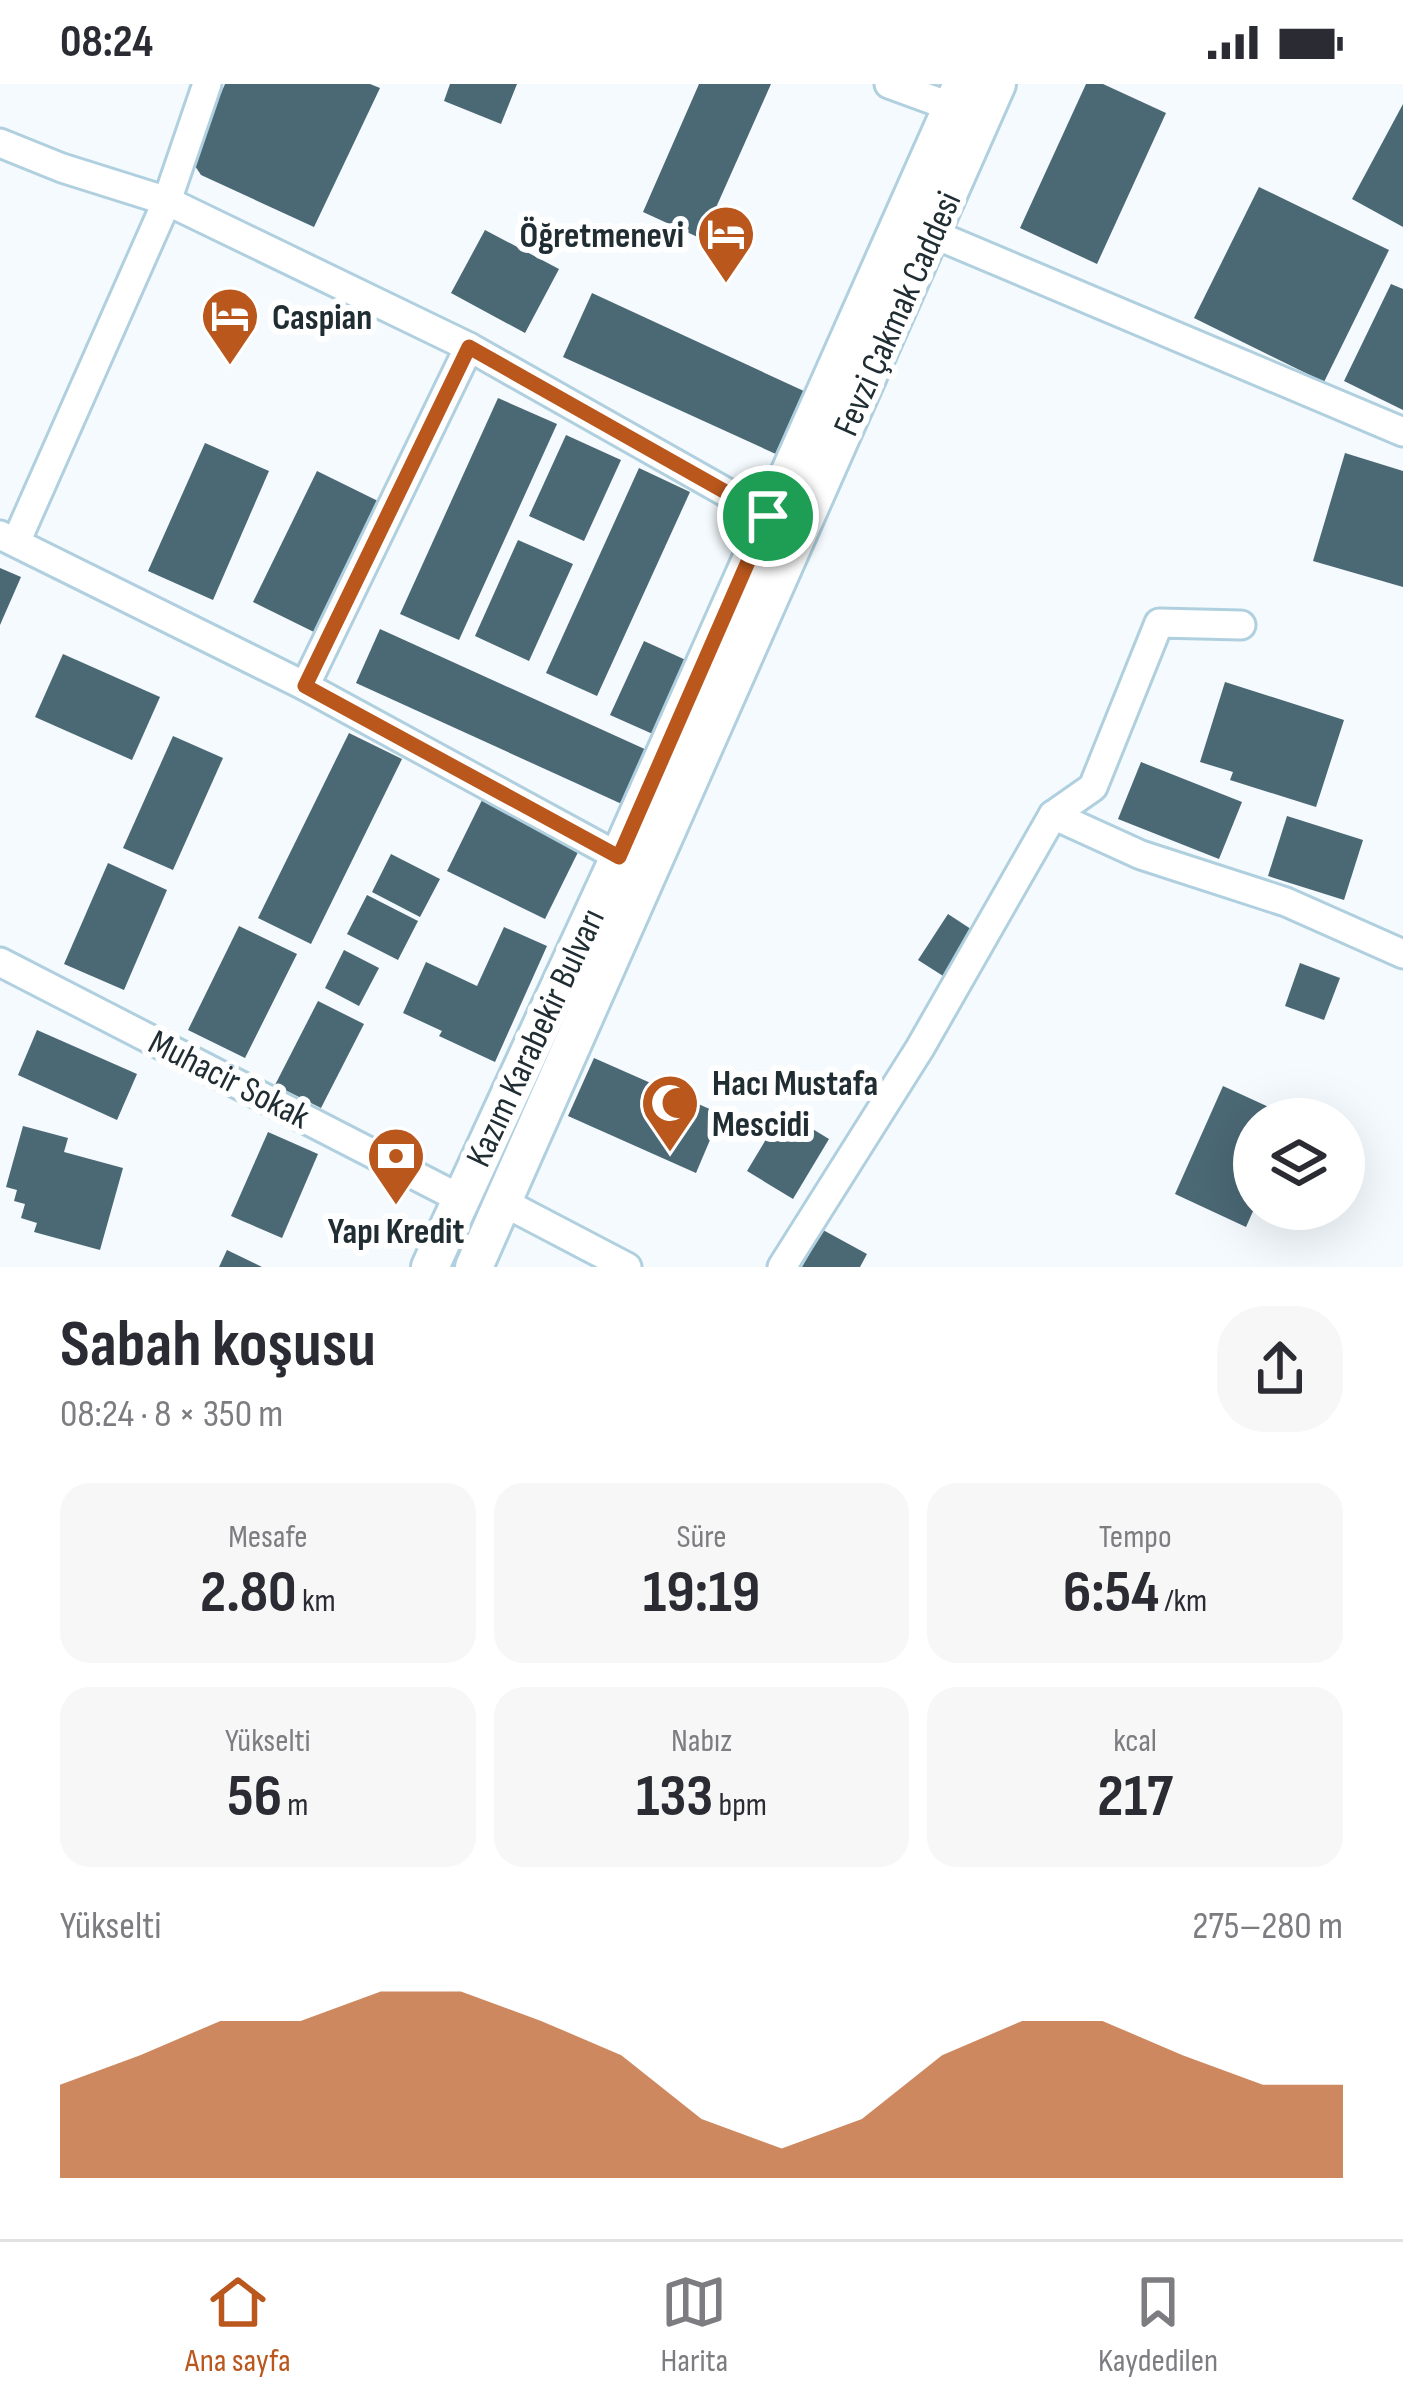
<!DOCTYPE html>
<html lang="tr">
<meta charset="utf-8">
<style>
body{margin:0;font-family:"Sofia Sans Condensed",sans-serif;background:#f7f7f7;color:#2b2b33;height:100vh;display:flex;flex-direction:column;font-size:45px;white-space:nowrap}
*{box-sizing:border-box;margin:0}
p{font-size:39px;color:#7c7c81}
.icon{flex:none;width:66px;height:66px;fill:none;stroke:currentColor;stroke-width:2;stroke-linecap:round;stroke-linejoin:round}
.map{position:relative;height:1183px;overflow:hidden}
.drawer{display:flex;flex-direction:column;background:#fff;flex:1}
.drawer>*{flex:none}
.fabs{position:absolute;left:1233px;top:1014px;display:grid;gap:24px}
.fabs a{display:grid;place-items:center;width:132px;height:132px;border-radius:50%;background:#fff;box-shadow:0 12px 48px #0002;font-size:60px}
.pin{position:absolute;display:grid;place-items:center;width:102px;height:102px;color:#fff;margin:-51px;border:6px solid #fff;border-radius:50%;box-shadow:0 3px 12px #0007}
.round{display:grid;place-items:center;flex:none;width:126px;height:126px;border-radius:48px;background:#f7f7f7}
.summary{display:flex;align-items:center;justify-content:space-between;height:204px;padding:0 60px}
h1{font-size:66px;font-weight:700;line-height:90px}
.figures{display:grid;grid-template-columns:repeat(3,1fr);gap:18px;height:204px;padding:12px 60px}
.figures div{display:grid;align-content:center;border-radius:30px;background:#f7f7f7;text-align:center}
.figures b{font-size:60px;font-weight:700}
.figures small{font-size:33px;font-weight:400}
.figures p{font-size:33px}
.chart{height:336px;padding:24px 60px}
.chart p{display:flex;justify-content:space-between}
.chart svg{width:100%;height:216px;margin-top:12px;fill:#b9571d;opacity:.7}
.status{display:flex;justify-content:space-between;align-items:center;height:84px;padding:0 60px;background:#fff;direction:ltr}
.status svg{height:33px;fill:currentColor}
.tabs{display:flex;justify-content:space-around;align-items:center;height:168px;border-top:3px solid #e1e1e2;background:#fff;font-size:33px;color:#7c7c81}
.tabs a{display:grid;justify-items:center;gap:6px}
.tabs .on{color:#b9571d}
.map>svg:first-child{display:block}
.building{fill:#4b6875}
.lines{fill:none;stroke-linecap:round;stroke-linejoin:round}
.street-casing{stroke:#b0d0df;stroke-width:33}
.secondary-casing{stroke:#b0d0df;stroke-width:42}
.street{stroke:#fff;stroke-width:27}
.secondary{stroke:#fff;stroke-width:36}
.route-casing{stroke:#fff;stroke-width:24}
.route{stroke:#b9571d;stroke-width:15}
.labels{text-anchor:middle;stroke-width:12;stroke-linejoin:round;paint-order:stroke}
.poi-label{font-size:36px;font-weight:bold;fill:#202d32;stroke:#fff;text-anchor:start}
.street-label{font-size:36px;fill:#202d32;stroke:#fff}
</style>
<div class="status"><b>08:24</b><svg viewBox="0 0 49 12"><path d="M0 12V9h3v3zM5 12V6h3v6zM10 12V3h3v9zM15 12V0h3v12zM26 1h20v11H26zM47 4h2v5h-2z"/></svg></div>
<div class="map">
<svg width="1403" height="1183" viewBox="0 0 1403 1183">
<rect width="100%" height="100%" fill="#f4fafd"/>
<g class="building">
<path d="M225,0h145l10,4 -66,139 -113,-52 -10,-15z"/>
<path d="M450,0h67l-16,40 -57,-23z"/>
<path d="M699,0h72l-69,155 -59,-27z"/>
<path d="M1086,0h17l63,29 -69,151 -77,-36z"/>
<path d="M1403,20v123l-51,-28z"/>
<path d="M1259,103l130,63 -65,132 -130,-64z"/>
<path d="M485,146l74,39 -34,64 -74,-40z"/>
<path d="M1391,200l12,5v121l-59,-29z"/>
<path d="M592,209l214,99 -28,63 -215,-98z"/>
<path d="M498,314l59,26 -98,216 -59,-26z"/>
<path d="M566,351l55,25 -37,81 -55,-25z"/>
<path d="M205,359l64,28 -56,129 -65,-29z"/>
<path d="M1345,369l58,18v116l-90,-26z"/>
<path d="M639,384l51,24 -93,204 -51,-23z"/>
<path d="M317,387l65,32 -64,131 -65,-32z"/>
<path d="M518,456l55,24 -44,97 -54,-25z"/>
<path d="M0,484l21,9 -21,48z"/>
<path d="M380,545l269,122 -25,54 -268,-122z"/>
<path d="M644,557l44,20 -33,74 -45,-20z"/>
<path d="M63,570l97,43 -28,63 -97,-43z"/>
<path d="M1225,598l119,38 -28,87 -86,-27 3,-8 -33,-10z"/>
<path d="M349,649l53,26 -91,185 -53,-26z"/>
<path d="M173,652l50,22 -50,112 -50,-22z"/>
<path d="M1141,678l101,40 -23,57 -101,-40z"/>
<path d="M487,706l98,48 -40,81 -98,-48z"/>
<path d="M1287,732l76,24 -19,60 -76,-24z"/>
<path d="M391,770l49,25 -20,38 -48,-25z"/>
<path d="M108,779l59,27 -43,100 -60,-26z"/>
<path d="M367,811l51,26 -20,39 -51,-26z"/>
<path d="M948,830l32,21 -29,46 -33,-21z"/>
<path d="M239,842l58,28 -52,104 -57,-28z"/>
<path d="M504,843l43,19 -52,116 -56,-26 3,-5 -39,-18 23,-51 51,24z"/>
<path d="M344,866l35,18 -20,38 -34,-18z"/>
<path d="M1300,879l40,15 -16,42 -39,-14z"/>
<path d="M318,917l46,23 -43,84 -46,-23z"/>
<path d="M37,946l100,44 -20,46 -99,-45z"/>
<path d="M594,974l127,56 -25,59 -128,-57z"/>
<path d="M1223,1002l72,33h-41v90l-8,18 -71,-33z"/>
<path d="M783,1027l46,28 -36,60 -46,-28z"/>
<path d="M23,1042l45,12 -4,14 59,16 -23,82 -66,-18 3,-9 -16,-5 4,-14 -11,-3 3,-11 -11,-3z"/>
<path d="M268,1048l50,22 -36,84 -51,-22z"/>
<path d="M823,1146l44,24 -7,13h-58z"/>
<path d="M227,1166l35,17h-43z"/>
</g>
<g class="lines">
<g class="street-casing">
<g id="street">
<path d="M889,0l63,23"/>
<path d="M0,59l62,25 105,33 302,146 299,169"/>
<path d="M931,149l472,199"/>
<path d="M0,451l305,151 314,171"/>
<path d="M16,458l151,-341 40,-117"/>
<path d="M305,602l164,-339"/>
<path d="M1053,731l88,40 145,47 117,52"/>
<path d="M0,878l459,236"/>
<path d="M501,1117l126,66"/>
<path d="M782,1183l138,-219 133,-233 40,-28 66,-164 82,2"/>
</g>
</g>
<g class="secondary-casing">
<g id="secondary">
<path d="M430,1183l189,-410 343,-773"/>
<path d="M474,1183l523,-1183"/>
</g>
</g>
<use href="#street" class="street"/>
<use href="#secondary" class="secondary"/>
</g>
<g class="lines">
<g class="route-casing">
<path id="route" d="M469,263l299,169 -149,341 -314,-171z"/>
</g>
<use href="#route" class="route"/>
</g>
<defs>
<g id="hotel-pin" transform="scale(3)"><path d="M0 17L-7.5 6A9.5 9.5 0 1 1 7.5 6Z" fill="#b9571d" stroke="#fff"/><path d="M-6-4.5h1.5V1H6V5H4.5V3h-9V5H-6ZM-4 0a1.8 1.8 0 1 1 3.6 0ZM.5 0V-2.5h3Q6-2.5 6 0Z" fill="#fff"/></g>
<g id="mosque-pin" transform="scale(3)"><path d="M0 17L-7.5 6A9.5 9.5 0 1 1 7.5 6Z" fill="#b9571d" stroke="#fff"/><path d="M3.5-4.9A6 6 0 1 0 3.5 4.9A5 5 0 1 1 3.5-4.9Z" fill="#fff"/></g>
<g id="bank-pin" transform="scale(3)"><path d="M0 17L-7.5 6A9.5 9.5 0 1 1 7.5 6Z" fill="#b9571d" stroke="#fff"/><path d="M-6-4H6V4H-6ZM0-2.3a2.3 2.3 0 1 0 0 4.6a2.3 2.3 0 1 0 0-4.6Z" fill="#fff"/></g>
</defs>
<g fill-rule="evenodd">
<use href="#hotel-pin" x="726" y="150"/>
<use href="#hotel-pin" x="230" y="232"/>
<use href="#mosque-pin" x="670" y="1019"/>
<use href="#bank-pin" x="396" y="1072"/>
</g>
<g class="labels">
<g class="poi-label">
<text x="684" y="163" text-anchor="end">Öğretmenevi</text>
<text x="272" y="245">Caspian</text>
<text x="712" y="1011">Hacı Mustafa<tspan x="712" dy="41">Mescidi</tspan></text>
<text x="396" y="1159" text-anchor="middle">Yapı Kredit</text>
</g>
<g class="street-label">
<text transform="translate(896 229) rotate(-66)" y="13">Fevzi Çakmak Caddesi</text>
<text transform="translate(534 953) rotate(-65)" y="13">Kazım Karabekir Bulvarı</text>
<text transform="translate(230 994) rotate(27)" y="13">Muhacir Sokak</text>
</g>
</g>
</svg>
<div class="fabs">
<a><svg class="icon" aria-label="layers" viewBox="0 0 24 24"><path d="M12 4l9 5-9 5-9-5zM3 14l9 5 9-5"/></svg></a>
</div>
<div class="pin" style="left:768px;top:432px;background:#1e9e55"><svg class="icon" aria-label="arrive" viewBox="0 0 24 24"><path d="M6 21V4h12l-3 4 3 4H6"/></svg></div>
</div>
<section class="drawer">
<div class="summary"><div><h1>Sabah koşusu</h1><p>08:24 · 8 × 350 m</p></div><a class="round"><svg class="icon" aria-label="share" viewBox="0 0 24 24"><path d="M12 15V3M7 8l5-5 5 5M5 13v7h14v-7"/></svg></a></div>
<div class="figures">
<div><p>Mesafe</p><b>2.80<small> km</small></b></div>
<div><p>Süre</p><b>19:19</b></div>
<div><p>Tempo</p><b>6:54<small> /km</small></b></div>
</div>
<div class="figures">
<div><p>Yükselti</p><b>56<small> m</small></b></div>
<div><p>Nabız</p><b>133<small> bpm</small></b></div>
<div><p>kcal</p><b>217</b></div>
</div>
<div class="chart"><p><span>Yükselti</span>275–280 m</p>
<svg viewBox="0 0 160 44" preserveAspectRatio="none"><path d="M0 44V25L10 19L20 12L30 12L40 6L50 6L60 12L70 19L80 32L90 38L100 32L110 19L120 12L130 12L140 19L150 25L160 25V44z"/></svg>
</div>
</section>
<nav class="tabs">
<a class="on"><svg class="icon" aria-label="home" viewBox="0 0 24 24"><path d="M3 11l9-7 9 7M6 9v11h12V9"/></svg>Ana sayfa</a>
<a><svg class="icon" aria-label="map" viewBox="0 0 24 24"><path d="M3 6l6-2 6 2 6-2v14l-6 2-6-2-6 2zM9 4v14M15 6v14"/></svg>Harita</a>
<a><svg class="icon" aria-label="saved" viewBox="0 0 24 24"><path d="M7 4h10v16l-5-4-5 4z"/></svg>Kaydedilen</a>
</nav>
